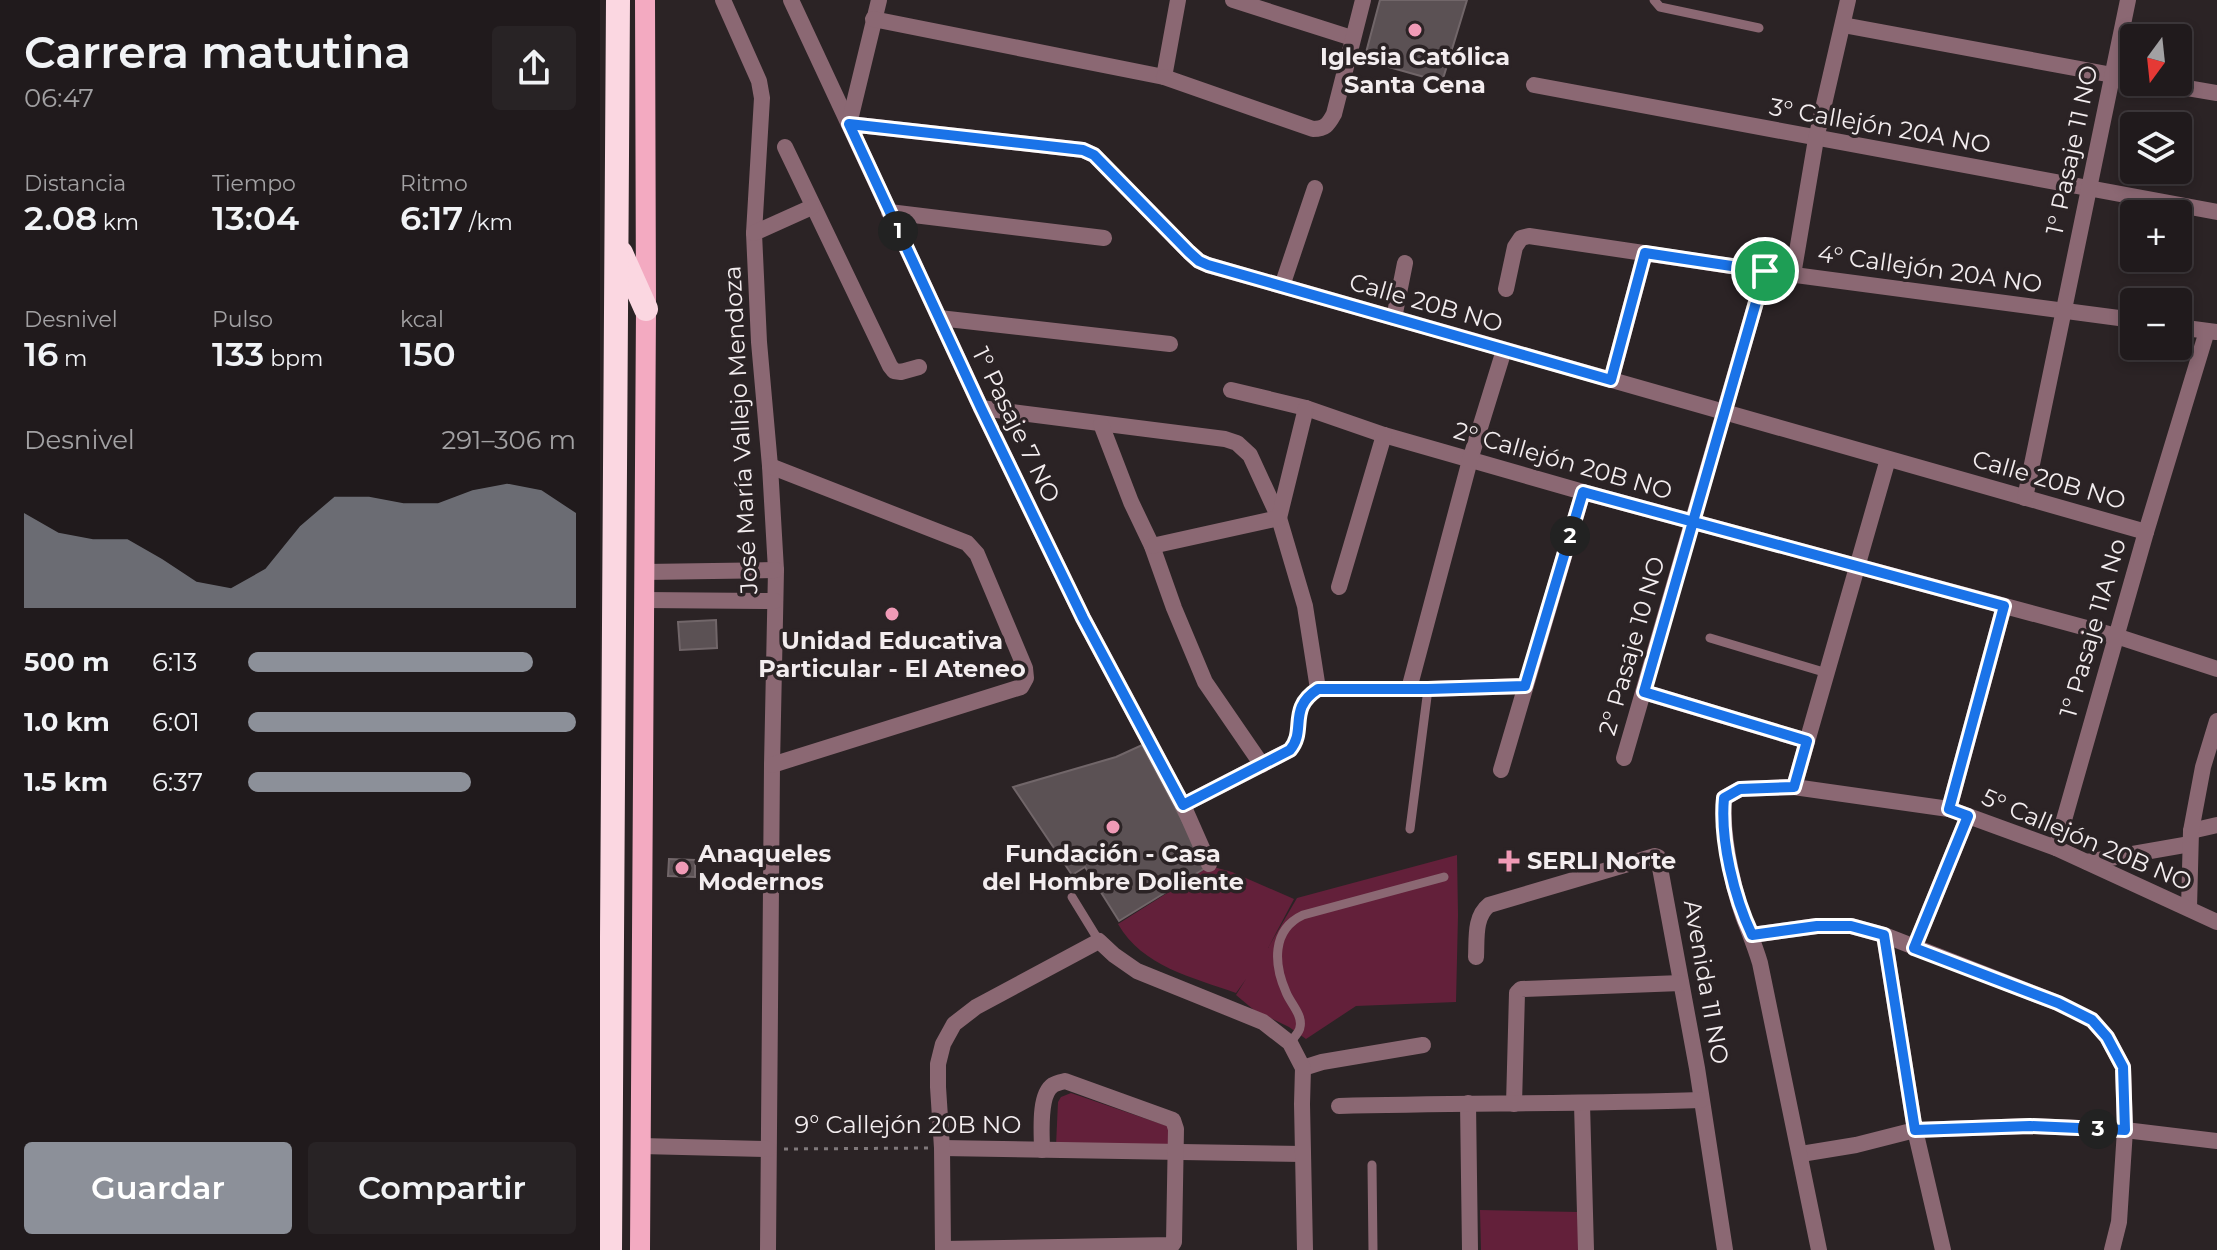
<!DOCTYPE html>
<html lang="es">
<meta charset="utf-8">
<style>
body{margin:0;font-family:Montserrat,sans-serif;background:#282325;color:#f1f3f6;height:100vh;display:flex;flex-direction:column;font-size:30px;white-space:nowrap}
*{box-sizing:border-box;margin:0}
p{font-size:26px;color:#a2a1a3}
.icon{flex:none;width:44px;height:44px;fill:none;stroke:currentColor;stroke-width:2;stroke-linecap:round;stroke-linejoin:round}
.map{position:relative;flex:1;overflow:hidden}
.side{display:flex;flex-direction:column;background:#201a1c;width:600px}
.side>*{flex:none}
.needle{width:52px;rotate:195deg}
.buttons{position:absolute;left:1520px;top:24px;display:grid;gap:16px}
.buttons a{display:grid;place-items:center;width:72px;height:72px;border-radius:8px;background:#201a1c;box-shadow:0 4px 12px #0003,0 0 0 2px #3d383b;font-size:40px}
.pin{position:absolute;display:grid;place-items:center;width:68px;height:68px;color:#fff;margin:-34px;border:4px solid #fff;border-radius:50%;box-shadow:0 2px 8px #0007}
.km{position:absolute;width:40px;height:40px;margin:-20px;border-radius:50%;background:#222;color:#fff;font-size:22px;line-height:40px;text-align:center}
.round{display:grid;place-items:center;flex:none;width:84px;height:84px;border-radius:8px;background:#282325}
.overview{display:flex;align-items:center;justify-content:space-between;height:136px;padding:0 24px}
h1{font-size:44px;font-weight:600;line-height:60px}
.stats{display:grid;grid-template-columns:repeat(3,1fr);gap:12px;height:136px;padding:8px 24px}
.stats div{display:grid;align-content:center}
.stats b{font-size:34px;font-weight:600}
.stats small{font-size:22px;font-weight:400}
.stats p{font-size:22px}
.chart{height:224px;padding:16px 24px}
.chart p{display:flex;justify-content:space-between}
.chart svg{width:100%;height:144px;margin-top:8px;fill:#8c9099;opacity:.7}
.button{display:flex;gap:16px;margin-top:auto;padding:16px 24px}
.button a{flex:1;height:92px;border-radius:8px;background:#8c9099;color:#fff;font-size:32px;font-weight:600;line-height:92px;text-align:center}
.button a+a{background:#282325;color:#f1f3f6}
ul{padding:0 24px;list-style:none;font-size:26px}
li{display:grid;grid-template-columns:128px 96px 1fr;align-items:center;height:60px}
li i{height:20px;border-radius:10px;background:#8c9099}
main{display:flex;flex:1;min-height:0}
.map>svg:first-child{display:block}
.green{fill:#63203a}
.building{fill:#5b5154;stroke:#716669;stroke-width:2}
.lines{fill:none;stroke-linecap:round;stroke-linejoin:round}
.path{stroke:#80797b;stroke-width:3;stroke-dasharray:4 6;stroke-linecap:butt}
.lane{stroke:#8b6873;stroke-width:9}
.street{stroke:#8b6873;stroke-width:16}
.primary{stroke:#f3aac1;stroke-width:20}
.highway{stroke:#fbd7e1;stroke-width:24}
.route-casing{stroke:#fff;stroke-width:16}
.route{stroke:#1a73e8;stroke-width:10}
.poi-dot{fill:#f09ab6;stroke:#2b2325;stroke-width:3}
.labels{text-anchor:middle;stroke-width:7;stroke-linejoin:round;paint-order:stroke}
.poi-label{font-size:24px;font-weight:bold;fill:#f3edef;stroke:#2b2325}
.street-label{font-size:24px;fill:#f3edef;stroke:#2b2325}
</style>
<main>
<section class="side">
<div class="overview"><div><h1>Carrera matutina</h1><p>06:47</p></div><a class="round"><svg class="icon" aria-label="share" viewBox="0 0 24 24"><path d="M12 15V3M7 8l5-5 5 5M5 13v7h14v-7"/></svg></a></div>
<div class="stats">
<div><p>Distancia</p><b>2.08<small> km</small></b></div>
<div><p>Tiempo</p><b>13:04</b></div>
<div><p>Ritmo</p><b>6:17<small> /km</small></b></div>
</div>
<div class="stats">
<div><p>Desnivel</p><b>16<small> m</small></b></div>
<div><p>Pulso</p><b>133<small> bpm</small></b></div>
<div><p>kcal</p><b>150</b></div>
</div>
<div class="chart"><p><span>Desnivel</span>291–306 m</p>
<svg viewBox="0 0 160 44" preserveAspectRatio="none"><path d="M0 44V15L10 21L20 23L30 23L40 29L50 36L60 38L70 32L80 19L90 10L100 10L110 12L120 12L130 8L140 6L150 8L160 15V44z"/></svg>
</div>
<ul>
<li><b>500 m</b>6:13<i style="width:87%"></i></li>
<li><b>1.0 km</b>6:01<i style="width:100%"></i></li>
<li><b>1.5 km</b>6:37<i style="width:68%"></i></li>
</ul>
<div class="button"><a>Guardar</a><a>Compartir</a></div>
</section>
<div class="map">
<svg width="1617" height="1250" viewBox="0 0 1617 1250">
<rect width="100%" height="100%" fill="#2b2325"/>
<g class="green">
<path d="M857,855l1,60 -2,87 -100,4 -50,33 -17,-12 -35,-17 -18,-15 10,-16 -10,14c-44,-16 -93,-26 -118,-69l92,-58 22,6 62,27 -26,49 29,-50z"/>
<path d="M471,1093l96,33 2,3v18l-113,-1 2,-44 3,-5z"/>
<path d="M880,1210l99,2v38h-98z"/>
</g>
<g class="building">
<path d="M780,0h87l-25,82 -78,-22z"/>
<path d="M116,620l1,28 -37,2 -2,-28z"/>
<path d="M542,745l65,122 -88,54 -34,-54 -13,8 -59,-88 103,-30z"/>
<path d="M69,859l26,1v17l-27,-1z"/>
</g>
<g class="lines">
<path class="path" d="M184,1149l144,-1"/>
<g class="lane">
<path d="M1054,0l6,7 99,21"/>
<path d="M1110,638l117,35"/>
<path d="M690,750c17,-20 -3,-41 28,-61"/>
<path d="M810,829l18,-140"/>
<path d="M472,897l27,44"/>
<path d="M690,1043c3,-5 10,-11 10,-16 3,-12 -10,-24 -14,-35 -12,-27 -15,-62 17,-77l141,-38"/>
<path d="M772,1165l1,85"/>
</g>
<g class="street">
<path d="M123,0l36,81 3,17 -8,135 5,109 11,124 6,104 -4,195 -4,485"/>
<path d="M191,0l190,408 102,210 100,187 26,59"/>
<path d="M279,0l-30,124 234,26 11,5 95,97 10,9 9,4 938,267"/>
<path d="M633,0l119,38"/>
<path d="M273,19l291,58 14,-77"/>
<path d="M1243,25l291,54"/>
<path d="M564,77l149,52c12,0 15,-4 21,-15l29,-114"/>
<path d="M1552,82l65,11"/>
<path d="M934,85l683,127"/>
<path d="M185,147l105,219 4,5 7,1 18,-5"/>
<path d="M289,212l215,26"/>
<path d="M154,233l58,-26"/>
<path d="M1193,275l23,-136 32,-139"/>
<path d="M682,286l33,-98"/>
<path d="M906,289l9,-42 6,-9 8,-2 236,35 369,49"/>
<path d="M339,318l231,26"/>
<path d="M794,318l11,-55"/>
<path d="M1578,327l38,5"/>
<path d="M1011,380l34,-127"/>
<path d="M631,390l75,18 78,27 199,57 533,144 101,33"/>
<path d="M381,408l244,31 12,4 13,12 29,63 26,88 13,83h110l97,-3"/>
<path d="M501,424l30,78 21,44 22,62 31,74 57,83"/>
<path d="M170,466l197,77 10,11 48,114 1,10 -5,9 -249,78"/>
<path d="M1425,498l103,-498"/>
<path d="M552,546l127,-28 27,-110"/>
<path d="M45,572l131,-2"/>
<path d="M739,587l45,-152"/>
<path d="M45,600l130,1"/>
<path d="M809,689l61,-229 34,-110"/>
<path d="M1044,692l163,49"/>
<path d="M1024,758l141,-487"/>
<path d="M901,770l82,-278"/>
<path d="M1194,787l94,-328"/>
<path d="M583,805l107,-55"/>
<path d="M1349,809l55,-203"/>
<path d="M1591,831l26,-6"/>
<path d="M1456,848l90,-316 61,-201"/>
<path d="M1487,862l103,-18"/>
<path d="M1589,908l2,-77 12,-64 14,-46"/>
<path d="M1152,935l65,-9h34l33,9 174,68 34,17 15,17 16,30 2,63 -6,92 -7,28"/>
<path d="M1284,935l31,195 28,120"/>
<path d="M1314,948l54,-132"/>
<path d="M876,957c1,-18 -2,-40 13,-52l166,-49 3,1 39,211 28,182"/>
<path d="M703,1068l19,-6 101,-17"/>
<path d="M868,1103l2,147"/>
<path d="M914,1104l3,-111 4,-4 160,-6"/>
<path d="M982,1104l4,146"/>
<path d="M739,1106c121,-3 241,-2 362,-6"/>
<path d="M41,1146l127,3"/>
<path d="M342,1148l361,6"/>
<path d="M1201,1154l55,-9 59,-15 115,-4 95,4 92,11"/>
<path d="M343,1249l229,-4 2,-3 2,-113 -3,-9 -108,-39c-4,1 -9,2 -12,4 -15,10 -11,49 -11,65"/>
<path d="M343,1250l-1,-102 -4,-61v-23l5,-20 11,-20 22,-17 123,-66 15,14 23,16 126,51 27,21 13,25 -1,36 3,146"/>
<path d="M1219,1250l-59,-287c-5,-17 -11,-31 -17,-47 -11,-32 -22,-85 -19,-118l16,-9 54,-2 155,22 107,39 161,74"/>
</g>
<path class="primary" d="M40,1250l6,-941 -1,-309"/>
<g class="highway">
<path d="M21,253l25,56"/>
<path d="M10,1250l8,-1250"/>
</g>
</g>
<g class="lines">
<g class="route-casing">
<path id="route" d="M1165,271l-120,-18 -34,127 -403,-115 -9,-4 -10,-9 -95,-97 -11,-5 -234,-26 132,284 102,210 100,187 107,-55c17,-20 -3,-41 28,-61h110l97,-3 58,-194 421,114 -55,203 19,7 -54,132 144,55 34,17 15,17 16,30 2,63 -95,-4 -115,4 -31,-195 -33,-9h-34l-65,9c-18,-38 -32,-95 -28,-137l16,-9 54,-2 13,-46 -163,-49 121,-421"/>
</g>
<use href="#route" class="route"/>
</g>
<g class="poi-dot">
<circle cx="815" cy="30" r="8"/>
<circle cx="292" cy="614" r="8"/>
<circle cx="513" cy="827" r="8"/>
<path d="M905 849h8v8h8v8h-8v8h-8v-8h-8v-8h8z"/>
<circle cx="82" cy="868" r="8"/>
</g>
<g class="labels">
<g class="poi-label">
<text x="815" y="65">Iglesia Católica<tspan x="815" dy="28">Santa Cena</tspan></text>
<text x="292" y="649">Unidad Educativa<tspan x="292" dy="28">Particular - El Ateneo</tspan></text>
<text x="98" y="862" text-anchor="start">Anaqueles<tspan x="98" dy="28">Modernos</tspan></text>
<text x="513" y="862">Fundación - Casa<tspan x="513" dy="28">del Hombre Doliente</tspan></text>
<text x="927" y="869" text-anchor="start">SERLI Norte</text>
</g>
<g class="street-label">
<text transform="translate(1280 126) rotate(10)" y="8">3° Callejón 20A NO</text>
<text transform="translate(1472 150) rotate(-78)" y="8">1° Pasaje 11 NO</text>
<text transform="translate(1330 269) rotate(8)" y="8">4° Callejón 20A NO</text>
<text transform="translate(826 303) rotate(16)" y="8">Calle 20B NO</text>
<text transform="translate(416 425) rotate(64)" y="8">1° Pasaje 7 NO</text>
<text transform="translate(141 430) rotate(-93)" y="8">José María Vallejo Mendoza</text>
<text transform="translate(963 461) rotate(16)" y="8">2° Callejón 20B NO</text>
<text transform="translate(1449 480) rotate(16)" y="8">Calle 20B NO</text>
<text transform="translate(1493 628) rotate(-74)" y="8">1° Pasaje 11A No</text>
<text transform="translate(1032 646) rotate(-74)" y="8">2° Pasaje 10 NO</text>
<text transform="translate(1487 840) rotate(23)" y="8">5° Callejón 20B NO</text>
<text transform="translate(1106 982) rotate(80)" y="8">Avenida 11 NO</text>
<text x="308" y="1133">9° Callejón 20B NO</text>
</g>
</g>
</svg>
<div class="buttons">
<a><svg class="needle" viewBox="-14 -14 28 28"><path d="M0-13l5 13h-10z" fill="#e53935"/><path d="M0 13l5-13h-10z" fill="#a2a1a3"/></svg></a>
<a><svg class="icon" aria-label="layers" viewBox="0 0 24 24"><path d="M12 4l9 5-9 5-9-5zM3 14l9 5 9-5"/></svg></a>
<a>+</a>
<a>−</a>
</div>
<div class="pin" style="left:1165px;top:271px;background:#1e9e55"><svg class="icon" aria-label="arrive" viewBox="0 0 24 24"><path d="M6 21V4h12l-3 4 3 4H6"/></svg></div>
<b class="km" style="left:298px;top:231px">1</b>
<b class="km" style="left:970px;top:536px">2</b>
<b class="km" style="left:1498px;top:1129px">3</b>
</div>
</main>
